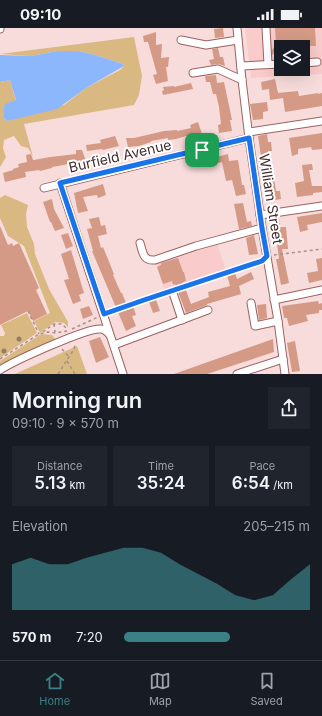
<!DOCTYPE html>
<meta charset="utf-8">
<style>
body{margin:0;font-family:Inter,sans-serif;background:#20242c;color:#f1f3f6;height:100vh;display:flex;flex-direction:column;font-size:15px;white-space:nowrap}
*{box-sizing:border-box;margin:0}
p{font-size:13px;color:#9ea1a6}
.icon{flex:none;width:22px;height:22px;fill:none;stroke:currentColor;stroke-width:2;stroke-linecap:round;stroke-linejoin:round}
.map{position:relative;height:346px;overflow:hidden}
.details{display:flex;flex-direction:column;background:#171b24;flex:1}
.details>*{flex:none}
.buttons{position:absolute;left:274px;top:12px;display:grid;gap:8px}
.buttons a{display:grid;place-items:center;width:36px;height:36px;border-radius:0px;background:#171b24;box-shadow:0 4px 16px #0002;font-size:20px}
.pin{position:absolute;display:grid;place-items:center;width:34px;height:34px;color:#fff;margin:-17px;border-radius:8px;box-shadow:0 2px 6px #0006}
.round{display:grid;place-items:center;flex:none;width:42px;height:42px;border-radius:0px;background:#20242c}
.overview{display:flex;align-items:center;justify-content:space-between;height:68px;padding:0 12px}
h1{font-size:22px;font-weight:600;line-height:30px}
.stats{display:grid;grid-template-columns:repeat(3,1fr);gap:6px;height:68px;padding:4px 12px}
.stats div{display:grid;align-content:center;border-radius:0px;background:#20242c;text-align:center}
.stats b{font-size:17px;font-weight:600}
.stats small{font-size:11px;font-weight:400}
.stats p{font-size:11px}
.chart{height:112px;padding:8px 12px}
.chart p{display:flex;justify-content:space-between}
.chart svg{width:100%;height:72px;margin-top:4px;fill:#398185;opacity:.7}
ul{padding:0 12px;list-style:none;font-size:13px}
li{display:grid;grid-template-columns:64px 48px 1fr;align-items:center;height:30px}
li i{height:10px;border-radius:5px;background:#398185}
.status{display:flex;justify-content:space-between;align-items:center;height:28px;padding:0 20px;background:#171b24;direction:ltr}
.status svg{height:11px;fill:currentColor}
.tab-bar{display:flex;justify-content:space-around;align-items:center;height:56px;border-top:1px solid #363941;background:#171b24;font-size:11px;color:#9ea1a6}
.tab-bar a{display:grid;justify-items:center;gap:2px}
.tab-bar .selected{color:#398185}
.map>svg:first-child{display:block}
.built{fill:#f9cbca;fill-rule:evenodd}
.green{fill:#d9b882}
.water{fill:#8cb7fc}
.building{fill:#d49a86}
.lines{fill:none;stroke-linecap:round;stroke-linejoin:round}
.minor-casing{stroke:#9b6161;stroke-width:9}
.path{stroke:#a98f8e;stroke-width:1.5;stroke-dasharray:3 3;stroke-linecap:butt}
.minor{stroke:#fff;stroke-width:7}
.tree{fill:#947e6a}
.route-casing{stroke:#fff;stroke-width:8}
.route{stroke:#1a73e8;stroke-width:5}
.labels{text-anchor:middle;stroke-width:4;stroke-linejoin:round;paint-order:stroke}
.street-label{font-size:14px;fill:#462c2c;stroke:#fff}
</style>
<div class="status"><b>09:10</b><svg viewBox="0 0 49 12"><path d="M0 12V9h3v3zM5 12V6h3v6zM10 12V3h3v9zM15 12V0h3v12zM26 1h20v11H26zM47 4h2v5h-2z"/></svg></div>
<div class="map">
<svg width="322" height="346" viewBox="0 0 322 346">
<rect width="100%" height="100%" fill="#f7dcdb"/>
<g class="built">
<path d="M245,0h77v46l-71,4zM281,19h22v22h-22z"/>
<path d="M214,210l3,5 9,28 -61,20 -11,-33 24,-7v-3z"/>
</g>
<g class="green">
<path d="M134,9l8,39 -3,19 -5,10 -110,19 9,33 -5,-9 -7,-2 -7,-10 -10,4 -1,8 3,9 -6,10v-85l10,-2 6,21 -12,7v10l3,3 57,-16 22,-17 34,-18 4,-4 -1,-2 -28,-9 -16,-4h-22l-26,5 -31,-2z"/>
<path d="M5,167l23,10 -2,9 1,13 7,17 1,10 14,35 19,33v5l-4,-4 -9,-1 -15,11 -6,-12 16,-8 -26,-67 -16,-10 -8,-18v-20z"/>
<path d="M27,285l10,20 -37,25v-22h4l1,-3 -4,-8z"/>
<path d="M41,306l11,1 3,4 -55,26v-4z"/>
<path d="M77,318l10,28h-72z"/>
</g>
<path class="water" d="M57,23h22l16,4 28,9 1,2 -38,22 -29,21 -50,12 -3,-3v-10l1,-4 11,-4 -6,-20 -10,2v-27l31,1z"/>
<g class="building">
<path d="M223,0l1,9 -9,1 -1,-9z"/>
<path d="M275,0h40l1,18h-35l-9,9v-5l4,-6z"/>
<path d="M156,4v13l6,-1 -1,14 8,-1 -1,10h-2l2,14 -12,3 -3,-9 4,-1 -9,-32h-4l-1,-6z"/>
<path d="M218,20l2,9h3l2,9 -7,-2 -7,1 -2,-5 5,-1 -2,-10z"/>
<path d="M216,47l1,8 7,-1 8,38h-2l2,11 -13,2 -1,-8 3,-1 -2,-17 -3,-13h-3l-3,-12h-4l-1,-6z"/>
<path d="M275,51l3,14 20,-2 1,5 19,-3v1l4,-1v13l-37,6 -2,-14 -13,2 -1,-11 -7,1 -1,-8z"/>
<path d="M191,55l2,6 -30,6 -1,-4 2,-1 -1,-3 11,-1v1z"/>
<path d="M267,74l1,9 -5,1v7l-10,1 -3,-16z"/>
<path d="M198,94l4,12 -8,3 -1,-3 -17,5 -8,1v-2l-17,3v1l-12,4 -11,1 -2,-9h8l30,-7 13,-1v1l14,-3 -1,-3z"/>
<path d="M322,105v16l-10,1 -1,-3 -13,2v5l-6,2 -3,-18z"/>
<path d="M267,106l1,8h3l1,9h-4l3,28 3,-1 2,13h4l1,8 -15,3 -4,-27h-1l-3,-19h3l-3,-20z"/>
<path d="M115,108l4,10 -16,4 -1,-1 -15,2 -1,-6 15,-2 -1,-3z"/>
<path d="M76,122h6l4,11 -34,6v1l-12,3 -1,-1 -14,2 1,5 -21,5 -2,-9 10,-3v-1l6,-2 -1,-3 9,-2 -1,-7 5,-1 2,6h1l16,-3 26,-3z"/>
<path d="M228,126l1,7 9,-1 4,25h2l2,9 -10,2 -4,-16 -6,1 -4,-19 -9,2v-6z"/>
<path d="M312,136l1,6h-4l3,16h10v6l-9,1v2l-16,2 -2,-14 9,-2 -2,-16z"/>
<path d="M103,156l3,11 -8,3 -1,-3 -14,2 5,14 -10,2 -4,-20z"/>
<path d="M52,171l2,10 10,19 -9,3 -4,-9h-1l-7,-20z"/>
<path d="M243,175l4,19 4,-1 1,5 -13,3 -5,-25z"/>
<path d="M322,185v9l-15,3 1,5 -8,2 -3,-15z"/>
<path d="M99,189l2,9 4,-1 2,9 -9,2 3,12 2,-1 11,27 -1,1 8,18h1l6,15 5,-2 3,9 -4,1 4,10 -10,5 -34,-80h1l-6,-22 5,-1 -3,-9z"/>
<path d="M279,189l1,10h6l2,22h-6l7,34 -8,2 -5,-26h3l-4,-32h-3l-2,-8z"/>
<path d="M0,198l8,19 4,-2 1,3 6,-3 20,45 -3,2 11,24 -14,7 -5,-10 -28,14z"/>
<path d="M68,205l5,13 -7,3 -5,-14z"/>
<path d="M254,207l4,19 -9,1 -3,-17z"/>
<path d="M71,222l13,43 -5,2 2,6 -8,3 -9,-24 5,-1 -8,-25z"/>
<path d="M178,230l5,14h1l2,9 -3,1 8,22 18,-7 -1,-5 22,-6 -3,-11 8,-2 2,6 14,-7 3,7 -15,7 2,8 -34,10v1l-21,8 -11,-29 -2,1 -1,-4 -9,3 -6,-17 4,-2v-2z"/>
<path d="M322,230v22l-13,3 -2,-10 11,-2 -2,-12z"/>
<path d="M155,269l5,14 -7,2 -5,-14z"/>
<path d="M318,273l1,3 3,-1v7h-3v3l-13,2 2,6 -19,5 -2,-8h-3l-2,-12z"/>
<path d="M266,276l1,14 -8,2 -2,-15z"/>
<path d="M89,278l4,9 -10,4 -3,-10z"/>
<path d="M100,309l9,20 -13,6 -7,-22z"/>
<path d="M273,311l1,13 -67,22h-33z"/>
<path d="M295,313l5,30 -8,1 -5,-29z"/>
</g>
<g class="lines">
<g class="minor-casing">
<g id="minor">
<path d="M237,0l5,52 7,58 13,90 16,93 7,53"/>
<path d="M266,0l2,36"/>
<path d="M0,1v-1"/>
<path d="M181,12l25,5 32,-5"/>
<path d="M303,35l14,-1"/>
<path d="M241,38l40,-2"/>
<path d="M193,45l25,-4 24,11"/>
<path d="M249,104l73,-11"/>
<path d="M60,155l63,191"/>
<path d="M44,160l205,-50"/>
<path d="M260,187l62,-9"/>
<path d="M140,215c3,10 3,18 15,17l41,-14 66,-18"/>
<path d="M173,265l9,27"/>
<path d="M274,272l48,-10"/>
<path d="M251,275l4,23 23,-5"/>
<path d="M114,317l94,-35"/>
<path d="M0,342c14,-9 88,-43 101,-41 4,0 6,3 8,5"/>
<path d="M237,346l46,-15"/>
</g>
</g>
<g class="path">
<path d="M274,227l48,-6"/>
<path d="M179,260l82,-27"/>
<path d="M28,283l11,23"/>
<path d="M109,285l57,-20"/>
<path d="M54,296l1,8"/>
<path d="M72,301l26,-12"/>
<path d="M43,304l11,-8h8l6,6"/>
<path d="M62,321l7,8"/>
<path d="M0,331l39,-25 9,-2 8,1 11,-2"/>
<path d="M67,333l8,13"/>
<path d="M58,346l15,-23 3,-8"/>
</g>
<use href="#minor" class="minor"/>
</g>
<g class="tree">
<circle cx="19" cy="311" r="2.5"/>
<circle cx="4" cy="323" r="2.5"/>
</g>
<g class="lines">
<g class="route-casing">
<path id="route" d="M249,110l13,90 5,28 -5,5 -118,39 -40,14 -44,-131z"/>
</g>
<use href="#route" class="route"/>
</g>
<g class="labels">
<g class="street-label">
<text transform="translate(120 128) rotate(-13)" y="5">Burfield Avenue</text>
<text transform="translate(271 171) rotate(81)" y="5">William Street</text>
</g>
</g>
</svg>
<div class="buttons">
<a><svg class="icon" aria-label="layers" viewBox="0 0 24 24"><path d="M12 4l9 5-9 5-9-5zM3 14l9 5 9-5"/></svg></a>
</div>
<div class="pin" style="left:202px;top:122px;background:#1e9e55"><svg class="icon" aria-label="arrive" viewBox="0 0 24 24"><path d="M6 21V4h12l-3 4 3 4H6"/></svg></div>
</div>
<section class="details">
<div class="overview"><div><h1>Morning run</h1><p>09:10 · 9 × 570 m</p></div><a class="round"><svg class="icon" aria-label="share" viewBox="0 0 24 24"><path d="M12 15V3M7 8l5-5 5 5M5 13v7h14v-7"/></svg></a></div>
<div class="stats">
<div><p>Distance</p><b>5.13<small> km</small></b></div>
<div><p>Time</p><b>35:24</b></div>
<div><p>Pace</p><b>6:54<small> /km</small></b></div>
</div>
<div class="chart"><p><span>Elevation</span>205–215 m</p>
<svg viewBox="0 0 160 44" preserveAspectRatio="none"><path d="M0 44V16L10 12L20 16L30 16L40 12L50 9L60 6L70 6L80 9L90 16L100 22L110 28L120 35L130 38L140 35L150 25L160 16V44z"/></svg>
</div>
<ul>
<li><b>570 m</b>7:20<i style="width:57%"></i></li>
</ul>
</section>
<nav class="tab-bar">
<a class="selected"><svg class="icon" aria-label="home" viewBox="0 0 24 24"><path d="M3 11l9-7 9 7M6 9v11h12V9"/></svg>Home</a>
<a><svg class="icon" aria-label="map" viewBox="0 0 24 24"><path d="M3 6l6-2 6 2 6-2v14l-6 2-6-2-6 2zM9 4v14M15 6v14"/></svg>Map</a>
<a><svg class="icon" aria-label="saved" viewBox="0 0 24 24"><path d="M7 4h10v16l-5-4-5 4z"/></svg>Saved</a>
</nav>
